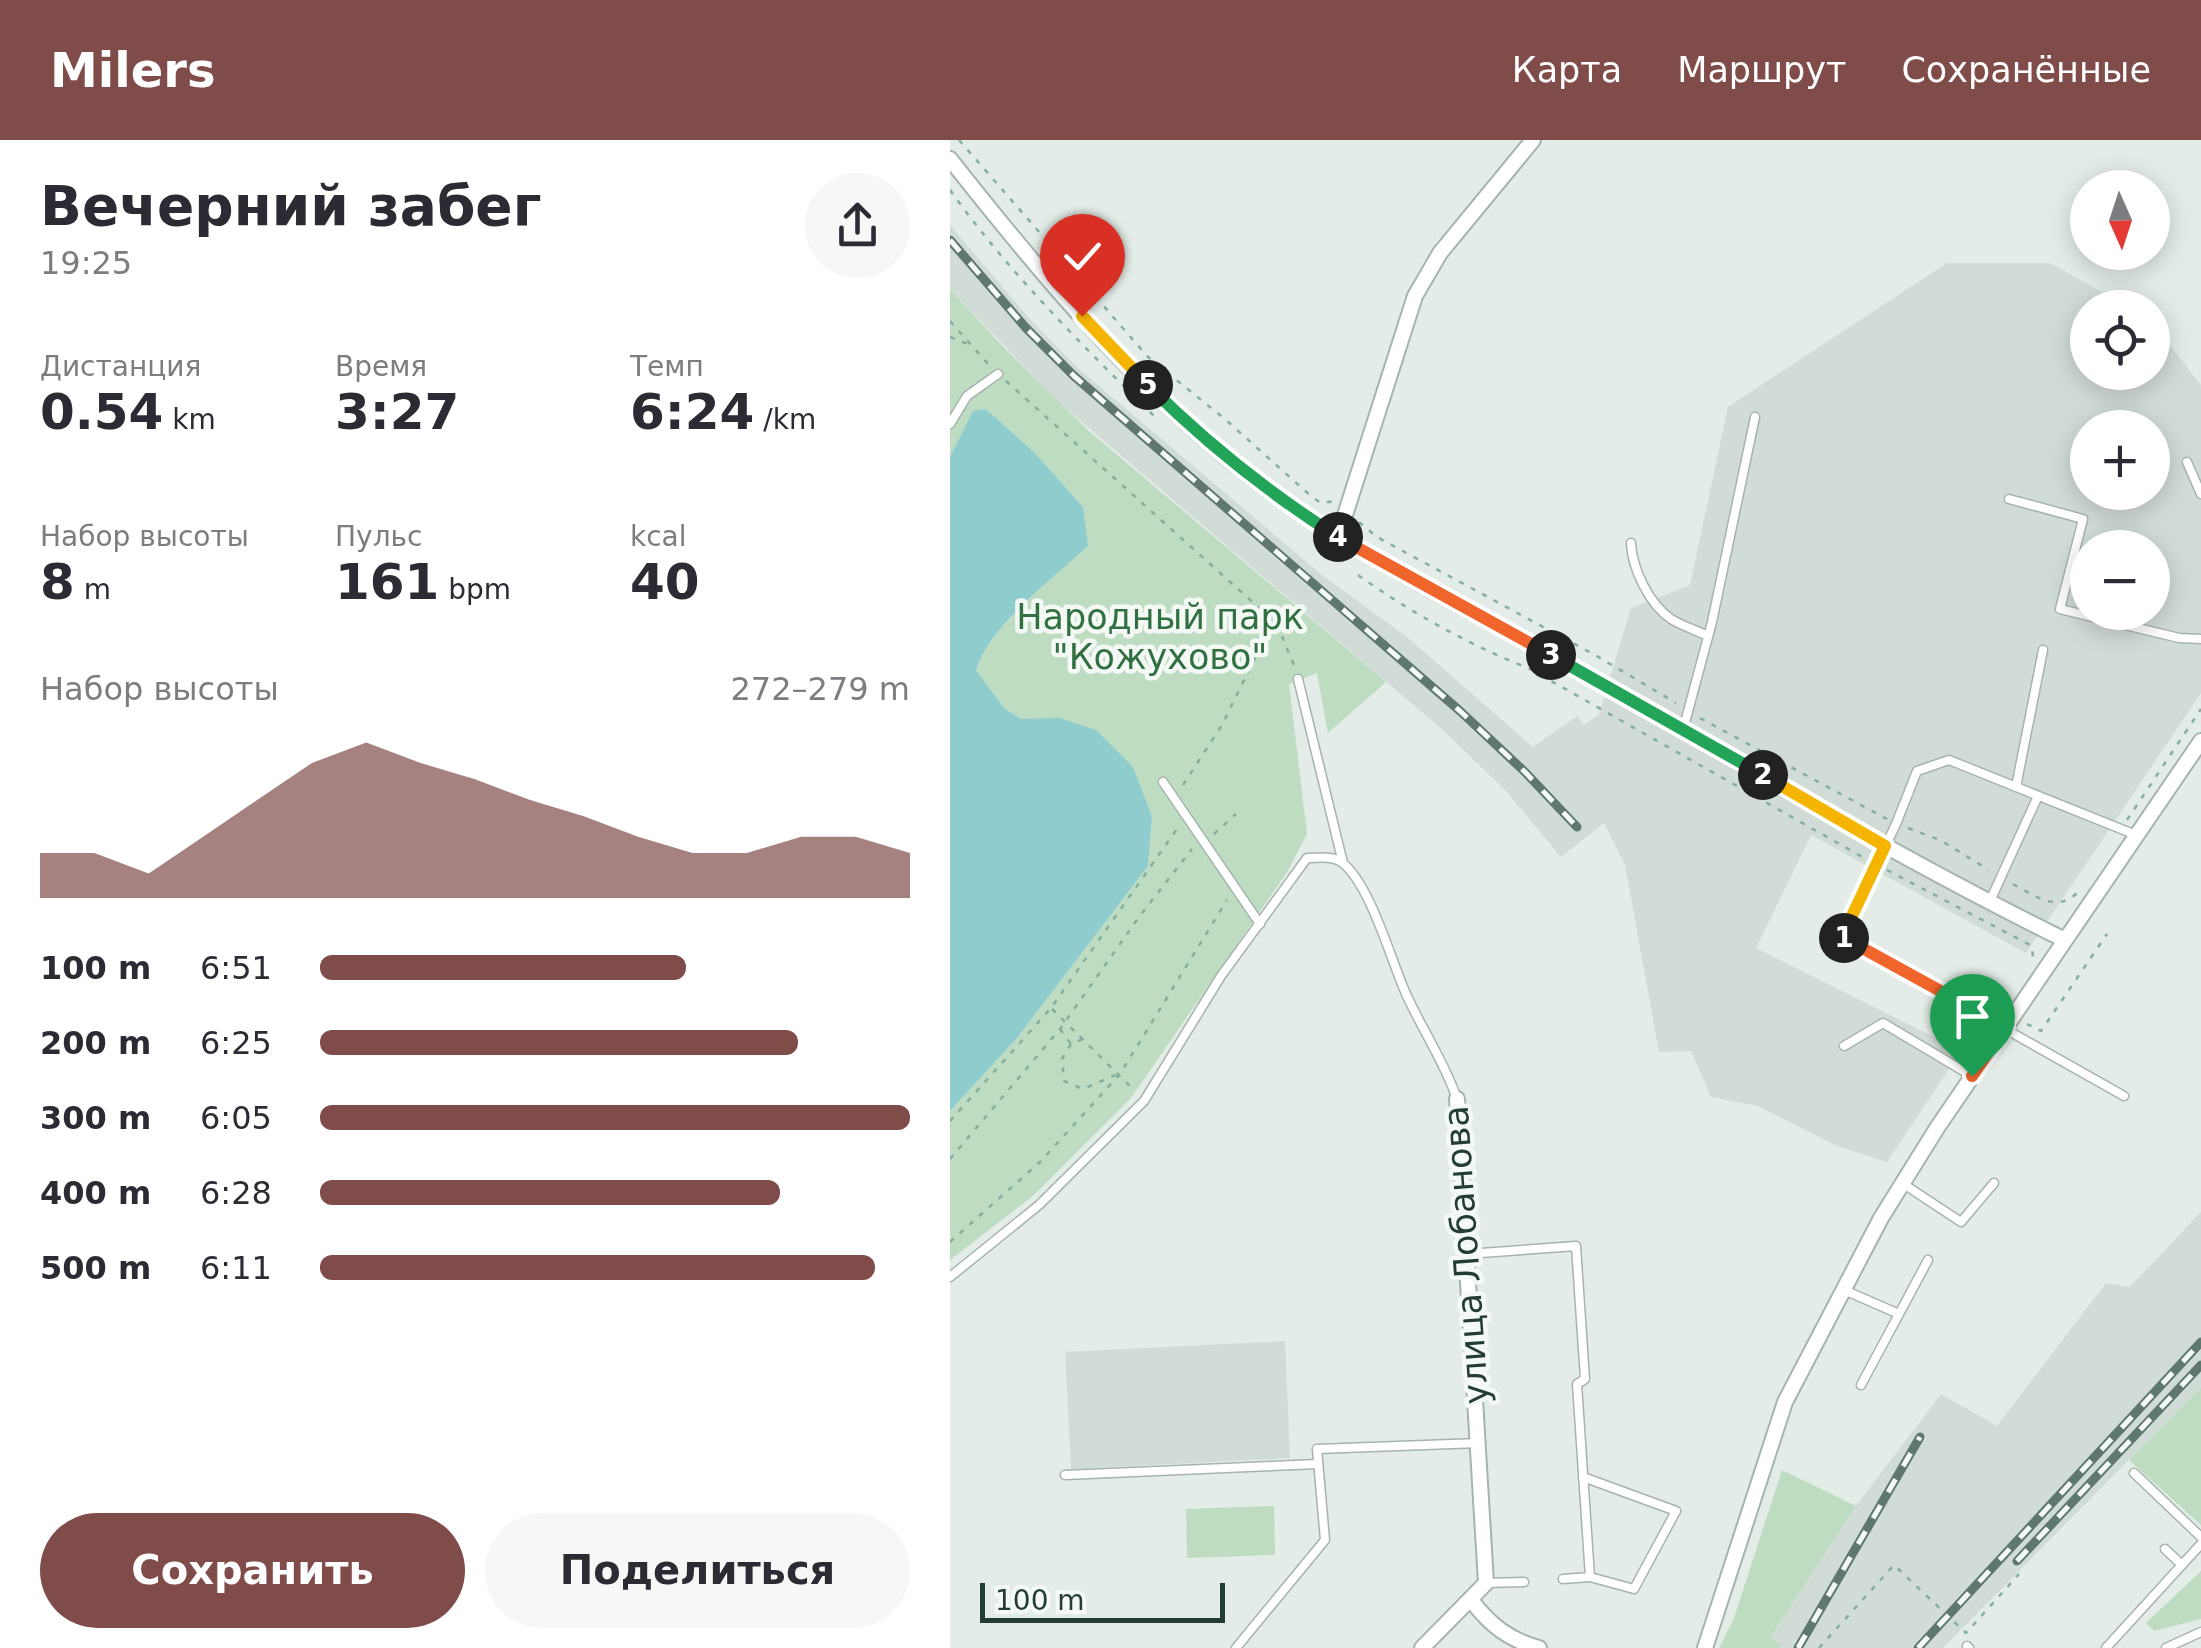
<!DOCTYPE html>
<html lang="ru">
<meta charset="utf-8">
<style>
body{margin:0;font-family:"DejaVu Sans",sans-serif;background:#f7f7f7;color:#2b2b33;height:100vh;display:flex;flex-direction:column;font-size:38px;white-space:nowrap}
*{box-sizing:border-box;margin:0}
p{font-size:32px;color:#7c7c81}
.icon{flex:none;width:55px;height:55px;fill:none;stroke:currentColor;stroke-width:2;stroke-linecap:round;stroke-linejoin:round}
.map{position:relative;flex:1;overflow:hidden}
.side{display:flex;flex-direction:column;background:#fff;width:950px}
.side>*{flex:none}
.needle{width:65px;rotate:177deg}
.tools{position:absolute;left:1120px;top:30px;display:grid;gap:20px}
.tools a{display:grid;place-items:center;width:100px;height:100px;border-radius:50%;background:#fff;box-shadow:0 5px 25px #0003;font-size:50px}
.scale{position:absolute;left:30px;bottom:25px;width:245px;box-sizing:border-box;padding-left:10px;border:5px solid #243d33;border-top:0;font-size:28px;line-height:35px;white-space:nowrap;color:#243d33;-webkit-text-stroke:8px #f4f9f6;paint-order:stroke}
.pin{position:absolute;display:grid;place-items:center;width:85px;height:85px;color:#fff;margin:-102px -42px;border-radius:50% 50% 50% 0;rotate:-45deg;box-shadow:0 0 10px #0007}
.pin .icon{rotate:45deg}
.km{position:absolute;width:50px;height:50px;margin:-25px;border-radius:50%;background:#222;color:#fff;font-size:28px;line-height:50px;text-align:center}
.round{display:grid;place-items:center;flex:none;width:105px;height:105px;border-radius:52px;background:#f7f7f7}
.headline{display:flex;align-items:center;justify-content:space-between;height:170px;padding:0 40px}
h1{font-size:55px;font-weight:700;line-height:75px}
.stats{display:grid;grid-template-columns:repeat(3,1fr);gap:15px;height:170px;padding:10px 40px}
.stats div{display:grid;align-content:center}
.stats b{font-size:50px;font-weight:700}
.stats small{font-size:28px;font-weight:400}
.stats p{font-size:28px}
.chart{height:280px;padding:20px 40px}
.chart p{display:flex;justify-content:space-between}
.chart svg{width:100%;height:180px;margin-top:10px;fill:#804c49;opacity:.7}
.action{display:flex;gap:20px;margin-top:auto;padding:20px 40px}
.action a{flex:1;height:115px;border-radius:60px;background:#804c49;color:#fff;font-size:40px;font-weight:700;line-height:115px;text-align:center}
.action a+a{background:#f7f7f7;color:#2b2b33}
ul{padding:0 40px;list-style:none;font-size:32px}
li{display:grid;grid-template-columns:160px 120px 1fr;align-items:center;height:75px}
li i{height:25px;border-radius:12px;background:#804c49}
header{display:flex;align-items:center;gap:60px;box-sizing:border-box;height:140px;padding:0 50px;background:#804c49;color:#fff}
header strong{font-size:48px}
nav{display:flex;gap:55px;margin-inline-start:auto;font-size:35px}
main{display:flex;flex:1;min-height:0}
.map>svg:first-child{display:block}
.built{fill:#d2dcd6;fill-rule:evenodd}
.green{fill:#bedcc2}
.water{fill:#8fccce}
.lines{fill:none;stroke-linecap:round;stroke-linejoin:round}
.service-casing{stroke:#a6b4ad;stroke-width:11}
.minor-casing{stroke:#a6b4ad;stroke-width:18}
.path{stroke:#86ae9c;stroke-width:2.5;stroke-dasharray:5 8;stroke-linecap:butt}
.service{stroke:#fff;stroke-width:8}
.minor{stroke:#fff;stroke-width:14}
.rail-casing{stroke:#5f786e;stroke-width:9}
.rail{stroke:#f4f9f6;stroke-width:5;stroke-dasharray:15;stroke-linecap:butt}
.split-1-casing{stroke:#fff;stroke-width:20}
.split-2-casing{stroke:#fff;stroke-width:20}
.split-3-casing{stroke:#fff;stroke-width:20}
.split-4-casing{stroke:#fff;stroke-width:20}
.split-5-casing{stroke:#fff;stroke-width:20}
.split-6-casing{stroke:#fff;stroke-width:20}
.split-1{stroke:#f0652b;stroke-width:12}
.split-2{stroke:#f5b400;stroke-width:12}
.split-3{stroke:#22a559;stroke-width:12}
.split-4{stroke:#f0652b;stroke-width:12}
.split-5{stroke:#22a559;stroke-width:12}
.split-6{stroke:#f5b400;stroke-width:12}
.labels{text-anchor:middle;stroke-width:9;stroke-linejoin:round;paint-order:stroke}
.park-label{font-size:35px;fill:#317141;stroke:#f4f9f6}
.street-label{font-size:35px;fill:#243d33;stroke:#f4f9f6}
</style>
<header>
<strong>Milers</strong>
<nav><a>Карта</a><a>Маршрут</a><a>Сохранённые</a></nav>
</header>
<main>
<section class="side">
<div class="headline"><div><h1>Вечерний забег</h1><p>19:25</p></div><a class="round"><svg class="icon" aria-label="share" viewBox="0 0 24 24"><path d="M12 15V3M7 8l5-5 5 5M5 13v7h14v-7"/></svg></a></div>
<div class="stats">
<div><p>Дистанция</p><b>0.54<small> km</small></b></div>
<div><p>Время</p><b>3:27</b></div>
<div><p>Темп</p><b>6:24<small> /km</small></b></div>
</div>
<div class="stats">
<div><p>Набор высоты</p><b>8<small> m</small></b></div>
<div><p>Пульс</p><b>161<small> bpm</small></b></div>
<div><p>kcal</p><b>40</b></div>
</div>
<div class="chart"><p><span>Набор высоты</span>272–279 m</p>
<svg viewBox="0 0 160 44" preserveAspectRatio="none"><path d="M0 44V33L10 33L20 38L30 29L40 20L50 11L60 6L70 11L80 15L90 20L100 24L110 29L120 33L130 33L140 29L150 29L160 33V44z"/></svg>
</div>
<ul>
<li><b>100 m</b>6:51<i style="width:62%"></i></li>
<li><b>200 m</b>6:25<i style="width:81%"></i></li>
<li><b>300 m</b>6:05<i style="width:100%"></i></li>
<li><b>400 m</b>6:28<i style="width:78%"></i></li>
<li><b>500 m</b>6:11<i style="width:94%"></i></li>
</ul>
<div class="action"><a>Сохранить</a><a>Поделиться</a></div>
</section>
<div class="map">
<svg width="1251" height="1508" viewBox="0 0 1251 1508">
<rect width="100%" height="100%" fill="#e3ece7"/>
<g class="built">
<path d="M0,85l79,93 50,51 243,206 85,62 126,110 44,-31 7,9 15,-11 32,-106 59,-23 38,-178 219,-144h103l78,44 -40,1v64h64l1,-48 48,61v308l-175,260 -215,-118 -55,113 212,106 -15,9 -66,99 -50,-16 -79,-40 -47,-9 -20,-46 -32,1 -34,-187 -21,-42 -43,34 -55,-66 -62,-60 -389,-332 -105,-110zM1138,288h64v64h-64zM1138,408h64v64h-64z"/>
<path d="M1251,1072v175l-258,261h-164l1,-4 -10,-6 86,-132 85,-112 56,32 109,-143 24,4z"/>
<path d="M335,1201l5,117 -219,11 -6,-117z"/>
</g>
<g class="green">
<path d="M0,149l55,60 85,83 296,250 -58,51 -11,-60 -28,11 18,150 -20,38 -156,226 -97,97 -84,65v-149l67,-73 131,-172 4,-50 -19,-49 -110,-47 -19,-12 -28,-38c19,-50 73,-88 111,-124l-4,-39 -49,-55 -48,-43 -13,3 -23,45z"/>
<path d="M1251,1247v138l-72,-65z"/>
<path d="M832,1330l74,36 -86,132 10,6 -1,4h-60l15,-30z"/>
<path d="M324,1366l1,49 -88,3 -1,-49z"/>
<path d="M1251,1431v48l-47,12 -8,-8z"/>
</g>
<path class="water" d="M36,269l48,43 49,55 5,39c-37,34 -96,77 -112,124l28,38 17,11 39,-1 36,12 37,37 19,49 -4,50 -131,172 -67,73v-654l23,-46z"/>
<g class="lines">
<g class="service-casing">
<g id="service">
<path d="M0,284l17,-28 31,-22"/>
<path d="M1237,322l14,32"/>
<path d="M1059,359l74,20 -23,90 119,29 22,1"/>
<path d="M681,403c1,25 18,61 40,76 11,7 25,11 37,17"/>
<path d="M348,539l45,184"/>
<path d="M733,590l29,-108 43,-205"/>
<path d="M213,642l97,142"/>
<path d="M1066,647l27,-137"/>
<path d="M1040,761l48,-105"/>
<path d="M894,906l39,-23 89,53"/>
<path d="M1174,956l-282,-159 54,-113 21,-53 32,-11 187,75"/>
<path d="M952,1043l59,39 33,-39"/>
<path d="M517,1114l109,-8 9,133 -8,5 13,193 -27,2"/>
<path d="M0,1137l89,-72 105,-104 77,-125 86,-118c13,0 27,-3 37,6 28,25 47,97 63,132 16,35 38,67 50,103"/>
<path d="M894,1150l55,24"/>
<path d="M911,1245l67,-125"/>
<path d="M1184,1333l67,64"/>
<path d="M115,1335l253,-11"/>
<path d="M633,1337l93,34 -42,78 -44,-12"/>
<path d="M1215,1409l17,16"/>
<path d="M536,1443l38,-1"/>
<path d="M1017,1506l2,2"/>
<path d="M286,1508l89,-108 -8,-91 162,-6"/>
<path d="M1156,1508l95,-104"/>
<path d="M1216,1508l35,-16"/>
</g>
</g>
<g class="minor-casing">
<g id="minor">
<path d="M0,19c82,104 169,209 271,294 105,88 230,145 348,213 165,93 327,191 496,274"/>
<path d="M388,397l77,-241 25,-43 93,-113"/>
<path d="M521,1460c19,25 38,40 68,48"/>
<path d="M472,1508l64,-65 -29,-484"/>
<path d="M755,1508l80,-246 96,-184 56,-90 264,-387"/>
</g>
</g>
<g class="path">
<path d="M9,0l189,217 78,63 86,77 9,6 14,-2"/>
<path d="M0,50c60,84 132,155 205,227"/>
<path d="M0,181l39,44"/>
<path d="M0,197l20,8"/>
<path d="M56,241l271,243 18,44"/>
<path d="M409,382l18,15 218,118 81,48"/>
<path d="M408,435c55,39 110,69 172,94l336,190"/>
<path d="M750,578l187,101"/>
<path d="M233,645l39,-60 51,-104"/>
<path d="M1177,680l74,-111"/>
<path d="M958,688l32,12 49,30"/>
<path d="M264,694l22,-20"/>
<path d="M937,730l145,76 1,13"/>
<path d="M1063,744c22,12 44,29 64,9"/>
<path d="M102,869l83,82"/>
<path d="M1077,884l14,7 66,-97"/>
<path d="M110,889l11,15 12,-5"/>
<path d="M121,904l-9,15 2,22 19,8 35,-15"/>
<path d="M0,981l101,-113 126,-179"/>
<path d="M0,1019l110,-130 79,-112 53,-68"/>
<path d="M0,1102l91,-81 79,-87 107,-174"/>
<path d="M869,1508l75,-83 72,68 53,-59"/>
</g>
<use href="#service" class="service"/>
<use href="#minor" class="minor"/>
<g class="rail-casing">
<g id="rail">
<path d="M0,100l76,88 48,48 386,335 65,61 52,55"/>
<path d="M1067,1421l184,-196"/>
<path d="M848,1508l122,-211"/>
<path d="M968,1508l283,-306"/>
</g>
</g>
<use href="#rail" class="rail"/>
</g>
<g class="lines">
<g class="split-1-casing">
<path id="split-1" d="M894,798l162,89 -34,49"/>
</g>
<g class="split-2-casing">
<path id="split-2" d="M813,635l122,71 -43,91 2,1"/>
</g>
<g class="split-3-casing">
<path id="split-3" d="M601,515l212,120"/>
</g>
<g class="split-4-casing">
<path id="split-4" d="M388,397l213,118"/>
</g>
<g class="split-5-casing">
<path id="split-5" d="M198,245c58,58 121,108 190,152"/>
</g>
<g class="split-6-casing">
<path id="split-6" d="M132,176l66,69"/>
</g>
<use href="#split-1" class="split-1"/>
<use href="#split-2" class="split-2"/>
<use href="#split-3" class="split-3"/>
<use href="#split-4" class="split-4"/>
<use href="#split-5" class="split-5"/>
<use href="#split-6" class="split-6"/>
</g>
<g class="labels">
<g class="park-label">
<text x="210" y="489">Народный парк<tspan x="210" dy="40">"Кожухово"</tspan></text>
</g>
<g class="street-label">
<text transform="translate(516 1115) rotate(-94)" y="12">улица Лобанова</text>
</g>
</g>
</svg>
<div class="tools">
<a><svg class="needle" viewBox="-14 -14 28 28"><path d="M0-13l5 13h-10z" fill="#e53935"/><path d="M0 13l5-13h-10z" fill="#7c7c81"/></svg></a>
<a><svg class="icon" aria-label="locate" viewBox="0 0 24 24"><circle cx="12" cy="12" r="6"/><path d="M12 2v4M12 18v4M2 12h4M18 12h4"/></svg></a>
<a>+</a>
<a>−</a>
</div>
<div class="scale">100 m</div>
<div class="pin" style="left:1022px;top:936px;background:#1e9e55"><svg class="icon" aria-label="arrive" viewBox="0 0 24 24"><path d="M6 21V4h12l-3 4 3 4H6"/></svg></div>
<div class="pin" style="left:132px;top:176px;background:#d93025"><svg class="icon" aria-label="check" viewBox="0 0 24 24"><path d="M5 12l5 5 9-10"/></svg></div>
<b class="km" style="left:894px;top:798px">1</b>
<b class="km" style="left:813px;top:635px">2</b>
<b class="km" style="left:601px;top:515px">3</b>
<b class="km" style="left:388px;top:397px">4</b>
<b class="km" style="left:198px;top:245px">5</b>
</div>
</main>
